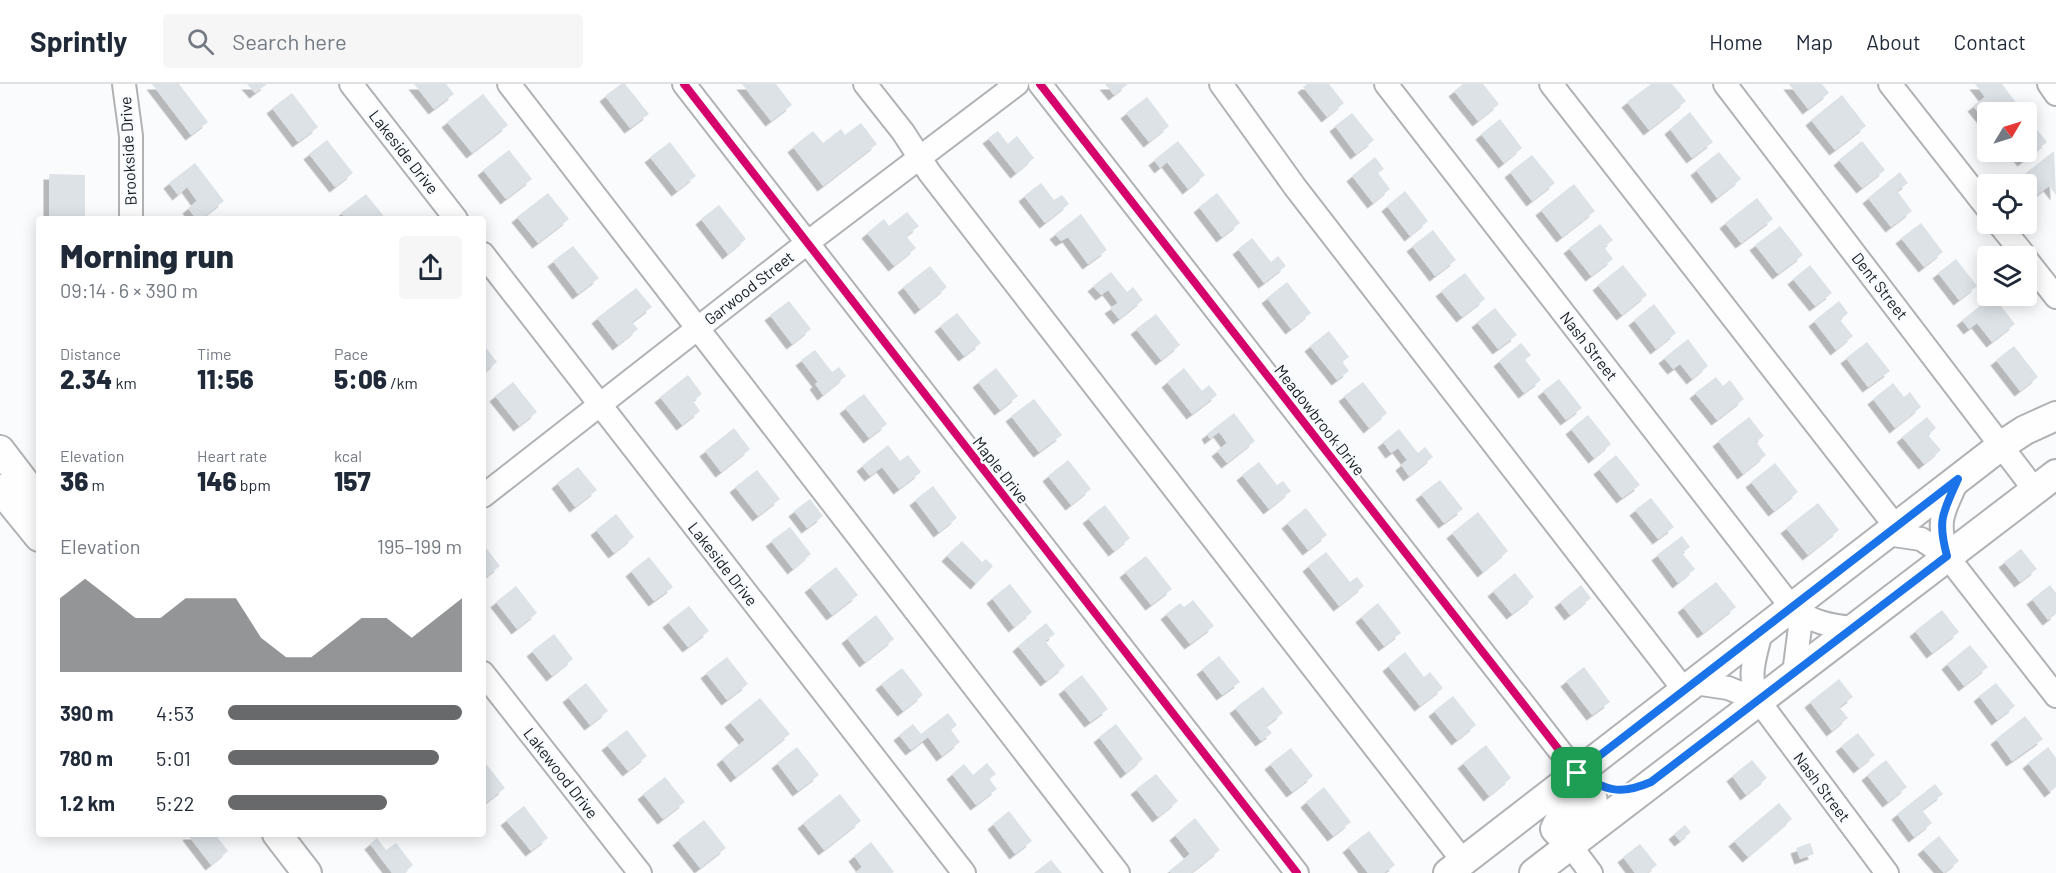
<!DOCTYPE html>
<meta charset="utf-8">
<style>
body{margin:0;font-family:Barlow,sans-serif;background:#f6f6f7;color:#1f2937;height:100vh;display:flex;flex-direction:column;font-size:22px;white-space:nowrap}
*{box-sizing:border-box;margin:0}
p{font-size:20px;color:#747a83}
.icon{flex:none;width:33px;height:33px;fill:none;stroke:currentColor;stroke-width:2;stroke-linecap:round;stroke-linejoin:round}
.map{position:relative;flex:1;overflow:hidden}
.panel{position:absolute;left:36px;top:132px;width:450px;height:621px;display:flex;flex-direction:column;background:#fff;border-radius:6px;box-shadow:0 3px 15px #0003}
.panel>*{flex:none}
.needle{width:39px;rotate:52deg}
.buttons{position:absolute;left:1977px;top:18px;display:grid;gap:12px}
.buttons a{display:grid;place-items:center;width:60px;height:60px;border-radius:6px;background:#fff;box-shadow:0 3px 15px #0003;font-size:30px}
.pin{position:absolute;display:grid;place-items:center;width:51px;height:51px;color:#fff;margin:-26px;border-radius:12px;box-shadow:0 3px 9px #0006}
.round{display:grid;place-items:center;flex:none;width:63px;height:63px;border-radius:6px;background:#f6f6f7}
.head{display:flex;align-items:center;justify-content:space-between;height:102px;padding:0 24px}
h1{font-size:33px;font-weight:800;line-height:45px}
.metrics{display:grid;grid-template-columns:repeat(3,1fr);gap:9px;height:102px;padding:6px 24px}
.metrics div{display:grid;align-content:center}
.metrics b{font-size:26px;font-weight:800}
.metrics small{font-size:16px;font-weight:400}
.metrics p{font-size:16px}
.chart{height:168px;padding:12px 24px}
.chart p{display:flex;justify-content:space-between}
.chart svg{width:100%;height:108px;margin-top:6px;fill:#67696b;opacity:.7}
ul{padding:0 24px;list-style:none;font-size:20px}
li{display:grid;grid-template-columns:96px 72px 1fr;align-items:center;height:45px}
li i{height:15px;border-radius:8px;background:#67696b}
header{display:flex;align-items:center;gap:36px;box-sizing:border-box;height:84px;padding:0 30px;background:#fff;border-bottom:2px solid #e0e1e3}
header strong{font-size:28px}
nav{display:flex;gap:33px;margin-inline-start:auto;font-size:21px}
.search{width:420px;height:54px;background:#f6f6f7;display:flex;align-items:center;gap:15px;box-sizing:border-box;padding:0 21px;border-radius:6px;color:#747a83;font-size:22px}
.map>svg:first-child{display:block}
.building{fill:#dde2e7;filter:url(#shadow)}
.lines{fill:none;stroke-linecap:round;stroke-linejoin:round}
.minor-casing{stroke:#b0b2b4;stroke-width:26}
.major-casing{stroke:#b0b2b4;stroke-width:32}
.minor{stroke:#fefeff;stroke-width:22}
.major{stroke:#fefeff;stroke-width:28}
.cycleway-casing{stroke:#f7fbff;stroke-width:11}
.cycleway{stroke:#d6006c;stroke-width:8}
.route-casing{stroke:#fff;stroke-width:12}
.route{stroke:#1a73e8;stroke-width:8}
.labels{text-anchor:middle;stroke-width:4.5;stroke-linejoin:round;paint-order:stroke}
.street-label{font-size:16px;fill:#191a1c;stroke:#f7fbff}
</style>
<header>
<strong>Sprintly</strong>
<div class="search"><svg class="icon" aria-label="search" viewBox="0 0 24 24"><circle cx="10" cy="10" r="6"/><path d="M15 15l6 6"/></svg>Search here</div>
<nav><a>Home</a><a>Map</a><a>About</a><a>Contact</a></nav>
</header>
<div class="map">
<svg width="2056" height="789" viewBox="0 0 2056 789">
<defs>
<filter id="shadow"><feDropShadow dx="-5.5" dy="5.5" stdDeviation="0" flood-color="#0004"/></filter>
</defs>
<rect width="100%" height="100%" fill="#f9fbfd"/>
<g class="building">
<path d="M152,0h27l29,38 -17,13z"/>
<path d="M247,0h20l-12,9z"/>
<path d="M414,0h32l8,10 -20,15z"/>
<path d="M621,0h4l24,30 -19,14 -25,-32z"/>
<path d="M742,0h34l16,21 -21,16z"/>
<path d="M1105,0h23l-14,11z"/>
<path d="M1307,0h22l15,19 -17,14 -24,-30z"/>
<path d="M1463,0h20l16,20 -21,17 -24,-30z"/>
<path d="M1651,0h21l14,17 -37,29 -22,-28z"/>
<path d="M1789,0h33l7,9 -21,16z"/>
<path d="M1975,0h27l15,20 -10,8h-19v12l-15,-18 12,-9z"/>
<path d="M292,9l26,34 -20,15 -26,-34z"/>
<path d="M483,10l25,31 -36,28 -25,-31z"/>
<path d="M1842,11l24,31 -31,24 -24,-30z"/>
<path d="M1147,13l22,29 -20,16 -23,-29z"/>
<path d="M1690,28l23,30 -21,16 -22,-29z"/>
<path d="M1352,29l22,27 -18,14 -21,-28z"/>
<path d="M2026,32l21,26 -24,19 -7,-9h10z"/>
<path d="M1500,35l22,29 -18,15 -23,-29z"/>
<path d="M861,39l16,21 -54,42 -30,-39 20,-16 10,12 18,-14 4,6z"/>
<path d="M998,47l10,13 9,-8 17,22 -18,15 -28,-35z"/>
<path d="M327,56l26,33 -18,14 -26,-33z"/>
<path d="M1178,57l27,34 -17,14 -21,-27 -7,6 -6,-8z"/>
<path d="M1862,57l23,29 -23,18 -23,-28z"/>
<path d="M670,58l26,34 -19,15 -27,-34z"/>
<path d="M509,66l23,29 -26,20 -23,-29z"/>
<path d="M2054,67l2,44 -7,-9 -12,9 -15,-19z"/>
<path d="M1719,68l22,27 -24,19 -21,-28z"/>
<path d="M1532,71l23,28 -23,18 -22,-29z"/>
<path d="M1375,73l9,12 -6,4 12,16 -17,14 -21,-27z"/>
<path d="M195,79l29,38 -23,18h-5l-8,-11 9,-7 -10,-14 -9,8 -9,-12z"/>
<path d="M1900,88l8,11 -11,8 15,20 -21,16 -23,-29z"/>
<path d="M49,90l36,1v44h-36z"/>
<path d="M1041,99l13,17 8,-5 7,9 -24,19 -21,-27z"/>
<path d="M1574,100l21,27 -33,26 -21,-27z"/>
<path d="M1405,107l23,30 -18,15 -23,-30z"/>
<path d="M548,109l21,26 -31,24 -21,-26z"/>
<path d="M1217,109l23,30 -18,14 -23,-30z"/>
<path d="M366,110l20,25h-40l-5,-6z"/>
<path d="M1757,114l16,21 -32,24 -16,-20z"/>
<path d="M719,121l27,34 -18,15 -27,-35z"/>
<path d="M907,128l12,14 -13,10 10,12 -22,18 -27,-33 17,-14 5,7z"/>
<path d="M1081,130l26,36 -19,14 -20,-27 -7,4 -6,-7z"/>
<path d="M1921,139l22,29 -19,15 -23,-29z"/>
<path d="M1600,140l13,16 -9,7 9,12 -22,17 -22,-28z"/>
<path d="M1780,142l23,29 -25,19 -23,-29z"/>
<path d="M1433,146l23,30 -21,16 -23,-30z"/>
<path d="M1252,154l19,24 7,-6 8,10 -22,17 -26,-34z"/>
<path d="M573,162l26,32 -21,16 -25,-33z"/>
<path d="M1956,175l21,27 -18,14 -21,-27z"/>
<path d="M1623,181l24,30 -25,20 -24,-30z"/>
<path d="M1810,181l22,28 -17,13 -22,-27z"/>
<path d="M930,182l17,21 -27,22 -17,-22z"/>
<path d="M1111,188l16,20 6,-5 10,13 -24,19 -9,-11 8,-5 -10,-13 -7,5 -8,-9z"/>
<path d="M1465,189l20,26 -23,18 -21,-26z"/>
<path d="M1287,198l24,31 -20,16 -24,-31z"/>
<path d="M636,204l16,19 -20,15 6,7 -20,16 -21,-27z"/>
<path d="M1993,212l22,28 -23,18 -15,-19 -8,6 -7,-9z"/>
<path d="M789,217l22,28 -19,15 -22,-29z"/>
<path d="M1839,217l9,12 -8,7 13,16 -17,14 -22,-29z"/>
<path d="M1654,220l22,29 -20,16 -22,-29z"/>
<path d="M1495,224l22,27 -19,14 -21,-27z"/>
<path d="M957,229l24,30 -17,13 -24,-30z"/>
<path d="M1156,230l24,31 -19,15 -25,-31z"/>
<path d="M1329,247l20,26 -7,5 7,9 -12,9 -27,-34z"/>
<path d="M1688,255l20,27 -16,13 -12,-15 -7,5 -9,-11z"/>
<path d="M1867,258l23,29 -22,16 -22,-29z"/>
<path d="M1521,259l10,12 -6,5 16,20 -17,13 -25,-32z"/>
<path d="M483,260l14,18 -14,11z"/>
<path d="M2014,262l24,31 -18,14 -24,-31z"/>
<path d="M815,266l17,22 7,-5 7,9 -23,19 -8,-11 3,-2 -17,-22z"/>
<path d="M996,284l22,28 -18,14 -22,-28z"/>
<path d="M1184,284l18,23 7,-6 8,10 -25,19 -25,-32z"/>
<path d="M688,291l14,19 -9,7 7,10 -18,14 -22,-28z"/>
<path d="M1716,293l7,9 7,-6 14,19 -27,21 -22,-27z"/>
<path d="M1559,295l23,29 -16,12 -23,-29z"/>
<path d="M513,298l24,30 -18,14 -24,-30z"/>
<path d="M1363,298l24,31 -18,15 -25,-32z"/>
<path d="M1893,299l11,14 6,-5 11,15 -26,21 -22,-29z"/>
<path d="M864,310l23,30 -18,14 -24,-30z"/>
<path d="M1034,315l28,36 -23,17 -28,-36z"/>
<path d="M1234,329l21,28 -28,22 -10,-12 10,-8 -8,-11 -9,7 -3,-5z"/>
<path d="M1588,331l23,29 -17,14 -23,-29z"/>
<path d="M1749,333l15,19 -8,6 10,13 -23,19 -25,-33z"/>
<path d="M1927,333l9,11 -8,7 13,15 -17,14 -22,-27z"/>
<path d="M734,344l16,21 -29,23 -16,-21z"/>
<path d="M1399,345l19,24 7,-6 8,10 -24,19 -8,-11 6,-5 -9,-12 -7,5 -8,-11z"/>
<path d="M888,361l12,16 8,-6 13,17 -22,17 -17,-22 -12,9 -8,-10z"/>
<path d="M1616,371l24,30 -18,13 -23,-29z"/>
<path d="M1068,376l23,29 -20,16 -23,-29z"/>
<path d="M1259,378l18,23 6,-4 8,10 -22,18 -27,-34z"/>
<path d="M1775,379l23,29 -24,19 -23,-29z"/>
<path d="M578,383l19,23 -22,17 -18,-24z"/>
<path d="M757,386l23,29 -22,17 -23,-29z"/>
<path d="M1440,396l23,29 -19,14 -23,-29z"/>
<path d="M933,402l24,32 -18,14 -24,-32z"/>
<path d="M1651,414l23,29 -16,12 -23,-29z"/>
<path d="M810,415l13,17 -16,12 -13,-17z"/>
<path d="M1818,419l21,27 -31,25 -22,-27z"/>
<path d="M1105,421l25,33 -16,13 -26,-33z"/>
<path d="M1306,424l21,27 -19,15 -21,-27z"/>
<path d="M1478,428l30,39 -25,21 -31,-39z"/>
<path d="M616,430l18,23 -20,16 -18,-23z"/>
<path d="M790,443l21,27 -18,15 -22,-28z"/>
<path d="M1682,452l8,11 -8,6 13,16 -17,14 -21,-28z"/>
<path d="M962,457l20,21 4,-3 7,7 -17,18 -29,-28z"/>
<path d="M483,460l17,22 -17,13z"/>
<path d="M2021,465l16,20 -17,13 -16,-20z"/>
<path d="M1326,468l24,30 7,-5 7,9 -25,20 -31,-40z"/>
<path d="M1146,472l26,33 -21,16 -26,-33z"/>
<path d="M649,473l24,30 -19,14 -23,-30z"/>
<path d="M836,483l22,28 -26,20 -22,-28z"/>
<path d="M1515,489l19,24 -22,17 -19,-23z"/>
<path d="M1716,498l20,25 -33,26 -20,-26z"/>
<path d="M1010,500l22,28 -18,15 -22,-29z"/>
<path d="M1581,501l10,13 -21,17 -10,-13z"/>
<path d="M2050,501l6,8v21l-8,6 -16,-21z"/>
<path d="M516,502l21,27 -20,16 -21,-27z"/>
<path d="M1193,516l21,26 -24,18 -24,-30 14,-11 4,4z"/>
<path d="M1378,519l23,30 -17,13 -23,-29z"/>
<path d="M689,522l20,25 -21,16 -20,-25z"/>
<path d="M1942,526l17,22 -27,21 -17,-22z"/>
<path d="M876,531l18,24 -29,23 -18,-24z"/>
<path d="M1046,539l9,11 -10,7 20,25 -19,15 -28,-35z"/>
<path d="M554,550l19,25 -21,17 -20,-25z"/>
<path d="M1970,561l18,22 -24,19 -17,-22z"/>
<path d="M1405,568l19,25 6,-5 13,16 -23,18 -32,-40z"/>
<path d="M1219,572l21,26 -18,13 -20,-26z"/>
<path d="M727,573l21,27 -21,16 -21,-27z"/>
<path d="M1584,583l26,35 -18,13 -26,-34z"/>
<path d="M902,584l21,27 -20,16 -22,-27z"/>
<path d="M1082,591l26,34 -18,13 -26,-33z"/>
<path d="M1839,595l14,18 -14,10 9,11 -16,13 -22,-29z"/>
<path d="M586,599l22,28 -18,14 -22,-28z"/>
<path d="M1996,599l19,23 -18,14 -18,-24z"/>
<path d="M1263,603l20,26 -17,13 6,7 -11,8 -26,-33z"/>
<path d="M1453,612l23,29 -19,15 -23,-29z"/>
<path d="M760,614l30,36 -54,43 -14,-18 23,-19 -15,-18z"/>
<path d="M948,629l9,12 -6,5 9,12 -18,14 -14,-19 -17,13 -12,-15 14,-11 8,10z"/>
<path d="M2025,632l18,23 -31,22 -16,-22z"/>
<path d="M1116,640l27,35 -17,14 -27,-36z"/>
<path d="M627,646l20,26 -19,15 -21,-26z"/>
<path d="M1858,649l17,22 -16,13 -18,-22z"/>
<path d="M1486,661l25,33 -22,18 -26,-33z"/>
<path d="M797,663l22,28 -21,16 -21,-28z"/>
<path d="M2048,663l8,11v29l-6,5 -22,-29z"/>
<path d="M1291,664l22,28 -21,16 -22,-28z"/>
<path d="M483,676l22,28 -22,17z"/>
<path d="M1752,676l15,18 -21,17 -14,-19z"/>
<path d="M1886,676l21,27 -19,15 -21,-27z"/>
<path d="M987,679l9,11 -7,5 8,10 -21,16 -24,-31 12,-10 9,11z"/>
<path d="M1156,690l22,27 -20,16 -22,-28z"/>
<path d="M665,693l20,25 -22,17 -20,-25z"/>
<path d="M1935,700l8,10 -21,16 10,13 -18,14 -17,-23z"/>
<path d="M1324,703l27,35 -18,14 -27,-34z"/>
<path d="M840,710l21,27 -37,29 -21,-27z"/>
<path d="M1779,719l13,16 -44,38 -14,-16z"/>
<path d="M524,722l24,32 -17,13 -25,-31z"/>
<path d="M1009,727l23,30 -17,13 -22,-30z"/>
<path d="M1195,734l25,32 -29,23h-20l-2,-2 21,-17 -15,-19z"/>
<path d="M704,736l22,28 -26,20 -22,-28z"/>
<path d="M1685,741l6,7 -11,9 -6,-7z"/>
<path d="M1369,747l26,34 -11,8h-16l-20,-26z"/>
<path d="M189,750h26l13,17 -17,14 -23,-30z"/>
<path d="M1939,752l20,25 -15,12 -21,-24z"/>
<path d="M377,754l9,12 10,-7 17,22 -9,8h-12l-22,-29z"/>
<path d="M871,758l23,30 -2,1h-37l7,-6 -8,-11z"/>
<path d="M1810,759l4,11 -14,5 -4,-11z"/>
<path d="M1640,760l17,21 -10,8h-12l-12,-16z"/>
<path d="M1051,776l11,13h-28z"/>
</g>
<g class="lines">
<g class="minor-casing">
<g id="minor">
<path d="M124,0l7,52v83"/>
<path d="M351,0l105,135"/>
<path d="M509,0l609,789"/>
<path d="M684,0l613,789"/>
<path d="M865,0l38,48 26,40 534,689"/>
<path d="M1040,0l537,689"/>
<path d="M1221,0l74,103 390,504"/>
<path d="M1386,0l406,524 8,19 -6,47"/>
<path d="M1551,0l345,443"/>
<path d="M1725,0l309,405"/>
<path d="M1890,0l98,125"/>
<path d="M2049,0l7,10"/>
<path d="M1999,140l26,32"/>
<path d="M483,170l481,619"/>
<path d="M2026,175l30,38"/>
<path d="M483,412l324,-253 210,-159"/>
<path d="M1887,450l34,5 26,17 109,140"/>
<path d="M1947,472c-11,-37 -4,-43 11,-77"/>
<path d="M1792,524c21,14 37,18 62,20"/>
<path d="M1761,548c-6,25 -14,44 -3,68l129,173"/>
<path d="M483,589l157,200"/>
<path d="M1695,599l33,5 30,12"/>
<path d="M1570,761l21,28"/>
</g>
</g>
<g class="major-casing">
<g id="major">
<path d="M0,366l39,51"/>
<path d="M0,405l39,48"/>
<path d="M1574,748c19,-29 29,-26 3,-59"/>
<path d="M277,750l30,39"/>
<path d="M1570,761l-15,-16 19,-37 3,-19"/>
<path d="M1448,789l554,-428 23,-15 31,-14"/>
<path d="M1534,789l522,-399"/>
</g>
</g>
<use href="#minor" class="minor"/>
<use href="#major" class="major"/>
<g class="cycleway-casing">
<g id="cycleway">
<path d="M684,0l613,789"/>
<path d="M1040,0l537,689"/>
</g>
</g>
<use href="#cycleway" class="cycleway"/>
</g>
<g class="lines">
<g class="route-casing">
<path id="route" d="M1958,395c-15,34 -21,40 -11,77l-296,226c-32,14 -45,8 -74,-9z"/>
</g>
<use href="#route" class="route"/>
</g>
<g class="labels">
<g class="street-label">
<text transform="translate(128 67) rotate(-93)" y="6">Brookside Drive</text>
<text transform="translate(404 68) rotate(52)" y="6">Lakeside Drive</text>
<text transform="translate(1880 202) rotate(52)" y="6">Dent Street</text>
<text transform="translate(749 204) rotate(-38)" y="6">Garwood Street</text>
<text transform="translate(1589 262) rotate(52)" y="6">Nash Street</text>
<text transform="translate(1320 336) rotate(52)" y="6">Meadowbrook Drive</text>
<text transform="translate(1001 386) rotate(52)" y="6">Maple Drive</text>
<text transform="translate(723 480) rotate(52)" y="6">Lakeside Drive</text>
<text transform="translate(561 689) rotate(52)" y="6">Lakewood Drive</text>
<text transform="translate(1822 703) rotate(53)" y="6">Nash Street</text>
</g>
</g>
</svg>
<div class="buttons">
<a><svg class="needle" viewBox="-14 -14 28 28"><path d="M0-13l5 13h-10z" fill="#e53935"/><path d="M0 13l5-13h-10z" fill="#747a83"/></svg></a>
<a><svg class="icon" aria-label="locate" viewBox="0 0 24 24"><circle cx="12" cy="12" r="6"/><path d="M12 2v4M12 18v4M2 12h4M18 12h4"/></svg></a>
<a><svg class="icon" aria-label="layers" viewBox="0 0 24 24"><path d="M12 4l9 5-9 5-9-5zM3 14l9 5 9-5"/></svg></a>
</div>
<div class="pin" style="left:1577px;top:689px;background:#1e9e55"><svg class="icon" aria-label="arrive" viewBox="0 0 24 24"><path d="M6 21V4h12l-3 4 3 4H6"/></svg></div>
<section class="panel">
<div class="head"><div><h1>Morning run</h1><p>09:14 · 6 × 390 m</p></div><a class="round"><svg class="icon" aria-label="share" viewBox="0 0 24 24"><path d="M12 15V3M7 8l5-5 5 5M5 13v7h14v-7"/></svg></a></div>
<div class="metrics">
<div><p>Distance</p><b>2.34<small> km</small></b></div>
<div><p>Time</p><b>11:56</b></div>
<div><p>Pace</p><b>5:06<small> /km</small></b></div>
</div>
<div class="metrics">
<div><p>Elevation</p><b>36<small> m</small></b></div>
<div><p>Heart rate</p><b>146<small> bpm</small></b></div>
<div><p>kcal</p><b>157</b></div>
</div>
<div class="chart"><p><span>Elevation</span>195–199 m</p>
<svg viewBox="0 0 160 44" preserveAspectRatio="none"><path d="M0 44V14L10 6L20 14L30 22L40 22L50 14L60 14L70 14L80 30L90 38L100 38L110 30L120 22L130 22L140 30L150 22L160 14V44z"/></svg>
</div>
<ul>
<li><b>390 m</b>4:53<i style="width:100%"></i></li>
<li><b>780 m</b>5:01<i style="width:90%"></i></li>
<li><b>1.2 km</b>5:22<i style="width:68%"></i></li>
</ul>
</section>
</div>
